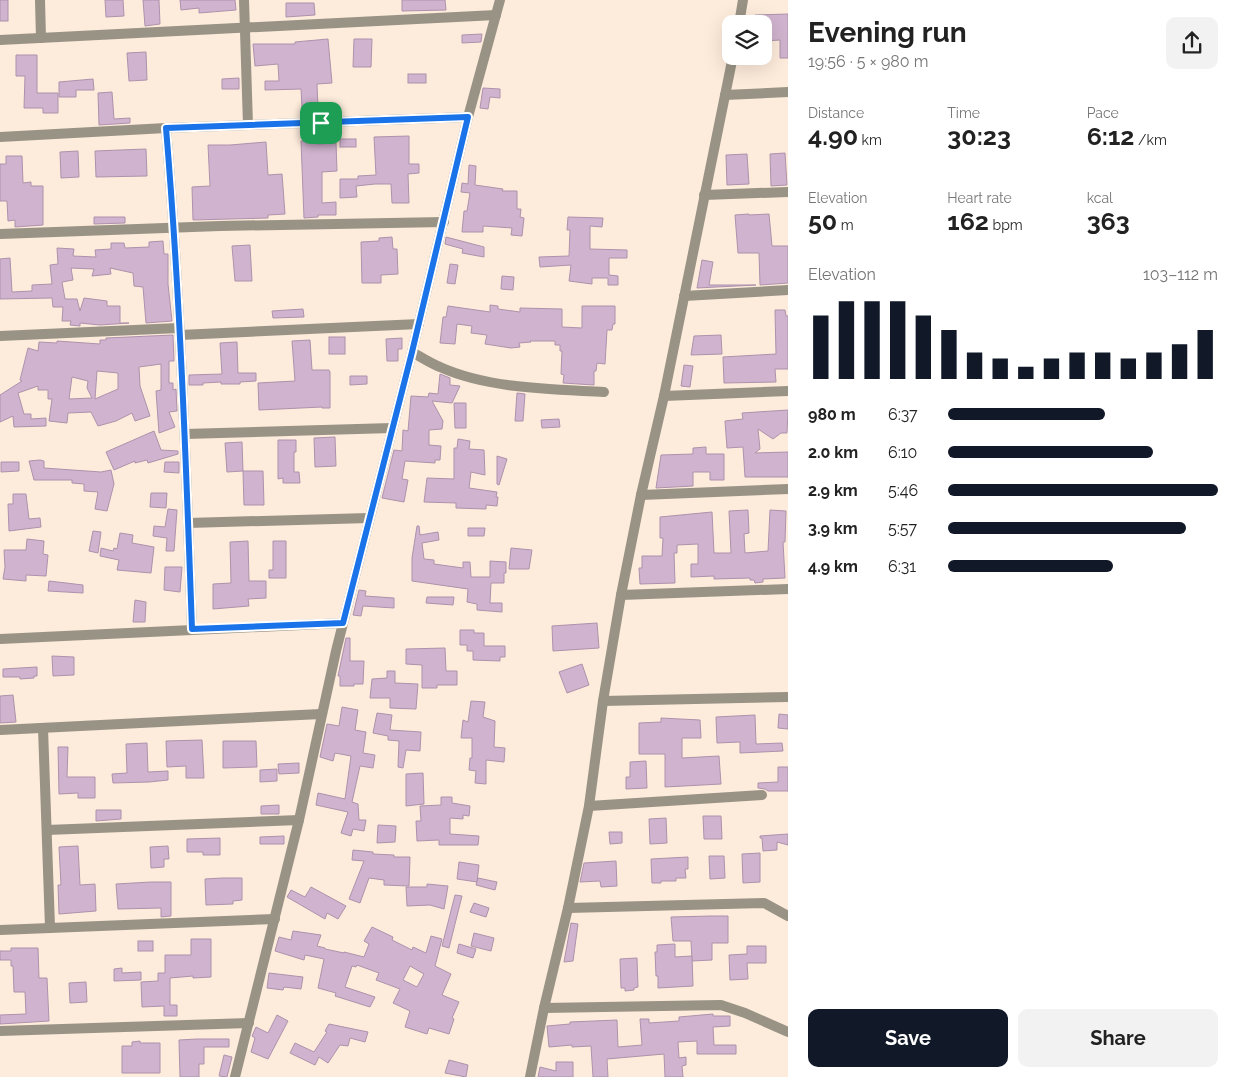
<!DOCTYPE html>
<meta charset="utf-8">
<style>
body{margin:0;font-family:Raleway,sans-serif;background:#f2f2f2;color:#222;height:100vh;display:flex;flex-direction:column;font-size:19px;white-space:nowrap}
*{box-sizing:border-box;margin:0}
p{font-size:16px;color:#767676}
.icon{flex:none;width:28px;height:28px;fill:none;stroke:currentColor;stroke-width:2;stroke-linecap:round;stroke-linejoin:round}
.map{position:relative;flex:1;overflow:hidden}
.sheet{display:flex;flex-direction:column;background:#fff;width:450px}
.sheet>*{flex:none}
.buttons{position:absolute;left:722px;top:15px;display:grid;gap:10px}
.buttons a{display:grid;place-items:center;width:50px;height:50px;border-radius:10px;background:#fff;box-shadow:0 5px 20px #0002;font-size:25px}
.pin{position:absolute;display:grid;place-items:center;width:42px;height:42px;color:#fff;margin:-21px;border-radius:10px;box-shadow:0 2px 8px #0006}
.round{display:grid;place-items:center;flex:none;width:52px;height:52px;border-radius:10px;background:#f2f2f2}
.head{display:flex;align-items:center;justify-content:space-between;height:85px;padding:0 20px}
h1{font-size:28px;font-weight:700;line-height:38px}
.metrics{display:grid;grid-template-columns:repeat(3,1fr);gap:8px;height:85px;padding:5px 20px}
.metrics div{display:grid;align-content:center}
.metrics b{font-size:25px;font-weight:700}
.metrics small{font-size:14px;font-weight:400}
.metrics p{font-size:14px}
.chart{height:140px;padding:10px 20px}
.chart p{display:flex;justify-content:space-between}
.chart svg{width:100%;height:90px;margin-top:5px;stroke:#111827;stroke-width:6}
.primary-button{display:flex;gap:10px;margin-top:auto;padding:10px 20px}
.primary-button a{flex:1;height:58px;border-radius:10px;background:#111827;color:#fff;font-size:20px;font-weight:700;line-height:58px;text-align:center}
.primary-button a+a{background:#f2f2f2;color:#222}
ul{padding:0 20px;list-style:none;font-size:16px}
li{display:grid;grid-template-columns:80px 60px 1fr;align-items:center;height:38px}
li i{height:12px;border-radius:6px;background:#111827}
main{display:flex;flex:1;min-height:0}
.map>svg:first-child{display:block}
.building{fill:#d0b3ce;stroke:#ae92ac;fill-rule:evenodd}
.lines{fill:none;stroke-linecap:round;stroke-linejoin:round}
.minor{stroke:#999385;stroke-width:10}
.route-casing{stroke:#fff;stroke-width:10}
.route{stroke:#1a73e8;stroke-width:6}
</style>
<main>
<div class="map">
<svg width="788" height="1077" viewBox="0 0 788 1077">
<rect width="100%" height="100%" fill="#fdebdb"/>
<g class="building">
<rect x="0" y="0" width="8" height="21"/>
<path d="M105,0h18l1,16 -18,1z"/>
<path d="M143,0h16l1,24 -15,2z"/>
<path d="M180,0h55l1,10 -37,3v-5l-18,2z"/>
<path d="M402,0h43l1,10 -44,1z"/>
<path d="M286,3h28l1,12 -29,2z"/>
<path d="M788,14v44h-8v-18l-16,1v-17h-9v-9z"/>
<path d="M482,34l-1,8 -19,1v-8z"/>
<path d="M328,39l4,44 -15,1 1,24h-16l-1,-19 -36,1v-9h14l-1,-17 -23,2 -2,-22h42v-2z"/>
<path d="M354,39h18l-1,28h-18z"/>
<path d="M146,52l1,28 -18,1 -2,-28z"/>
<path d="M16,55h21v38h21v20h-15v-5h-19l1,-32h-9z"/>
<rect x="408" y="74" width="18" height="9"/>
<path d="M239,78v11h-17v-10z"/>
<path d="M93,79l1,11h-18v7h-17v-15z"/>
<path d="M483,88l17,1v9l-10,-1 -2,12 -8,-1z"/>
<path d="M112,92l2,27 16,-1v5l-31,2 -1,-32z"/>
<path d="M409,136v28h10v9l-11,1 1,29h-17l-1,-19h-16l-19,2 1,11 -17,1v-19h18v-3l18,-1 -2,-38z"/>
<rect x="340" y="139" width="16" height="8"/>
<path d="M317,140v4l19,-1 1,28 -15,1v31l14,-1v13h-18v2l-14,1 -3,-77z"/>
<path d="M266,142l2,33 14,-1 3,40 -17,1v3l-75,2 -1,-33 18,-1 -2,-41h22z"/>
<path d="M146,149l1,27 -51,1 -1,-26z"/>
<path d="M78,151l1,26 -18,1 -1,-26z"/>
<path d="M785,153l2,32 -16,1 -1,-32z"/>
<path d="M747,154l2,30 -22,1 -1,-30z"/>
<path d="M6,156h16l1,27 8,-1v4h12v39l-28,2v-7l-7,1 -1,-20h-7v-37h6z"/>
<path d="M469,165l7,1 -1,19 28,4 -1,2h15v18h4l-1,8 4,1 -2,18 -11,-1 1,-7 -29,-2v6h-21l2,-21h3l3,-18 -9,-1 1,-9 6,1z"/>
<path d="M749,214v1l20,-1 3,32h16v37l-28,2 -1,-32h-21l-3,-38z"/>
<path d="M94,217h31v6l-31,1z"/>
<path d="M568,217l35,1 -1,9 -12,-1v23l37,1v8h-18v17l9,1v9h-10v-7h-16v6l-23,-3 2,-16 -31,2 -1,-10 30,-1 1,-26h-3z"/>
<path d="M392,237l1,12h4l1,25 -17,1v8h-19l-1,-41 18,-1v-3z"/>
<path d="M446,237l38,10v10l-22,-4 1,-4 -18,-5z"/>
<path d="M163,241l1,13h4v30l4,37 -26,2 -3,-36 -9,-1 -1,-13 -23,-5 1,6 -19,2 2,-7 -23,-1 2,12 -11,2 3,17h12l3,12 4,-13 23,3v5h13v17h9l-29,2 -20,-2v3l-10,-1 1,-4h-9l1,-14h-10l-1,-9 -52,1v-40l10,-1 2,34 20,-1v-6l20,-1 -2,-19 8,-1 -1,-16 17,1 -1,7 23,1 -1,-7 16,-1v-6h13l1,5 24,-1v-5z"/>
<path d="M250,245l2,36h-17l-3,-35z"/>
<path d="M702,260l11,2 -4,23h47l-59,3z"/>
<path d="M450,264l8,1 -3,19 -8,-1z"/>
<path d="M502,276l12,1 -1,13 -12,-1z"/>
<path d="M490,305l8,1v3l22,3v-4l42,1v18l20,1v-22h33v18h-2l-1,6h-5l-2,34 -8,-1 -1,8h-2v14l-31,-2 1,-8 -3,-1 1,-23h-2v-6h-5v-4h-25l1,1 -12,1 1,4 -9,1 -26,-4 2,-9 -16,-2 1,-7 -15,-2 -2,20 -15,-1 3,-26h3l2,-11 42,6z"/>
<path d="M303,309l1,8 -31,1 -1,-7z"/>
<path d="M775,310h10l1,6h2v53h-13l1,13 -52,1 -1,-26 53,-3z"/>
<path d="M173,335l1,26h-5v22h4v7l3,-1 1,22 -8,1 6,15 -16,6 -3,-42 5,-1v-26l-22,3 1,19 10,30 -15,5 -3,-8 -16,8 -18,5 -7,-14 -23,1 -1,10 -18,-2 3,-22h-4v-9h-10v-4l-20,7 6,21h7v5l15,-1v8l-32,1 -1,-11 -13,6v-27l22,-14 -2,-1 8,-32 10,3 1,-9 18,1v-2l43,3v-4h6v-2zM97,371l21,2v16l-23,10zM72,377l16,4 -1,7 5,10 -23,1z"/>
<path d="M721,335l1,19 -31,1 3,-19z"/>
<rect x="329" y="337" width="16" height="17"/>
<path d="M402,338v11h-4v12h-11l-1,-22z"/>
<path d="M310,340l2,30h17l1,2v36h-8v-1l-63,3 -1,-27 37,-2 -3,-40z"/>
<path d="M237,342l1,31h18v8l-16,1v2h-19v-2l-18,1v2h-14v-10l33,-1 -2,-31z"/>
<path d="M684,365l9,1 -3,21 -9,-1z"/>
<path d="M440,374l10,4v7l10,1 -8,17 -20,-2 11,20 -1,8 -13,1v15l12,1 -1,14h-5v3l-30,-2 -3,18 6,1 -4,22 -22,-4 12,-48 8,1 1,-21 5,1 3,-35 17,1 1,-4 9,1z"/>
<path d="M350,376h17v8l-17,1z"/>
<path d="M517,393l8,1 -2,27h-8z"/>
<path d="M454,403h12v25h-11z"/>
<path d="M788,410l-1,23h-6l-8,6 -15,-10 2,20 -5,4 33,-1v25h-43l-2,-30 -16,1 -2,-27 18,-2 -1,-6z"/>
<path d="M559,419l1,8 -18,1 -1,-8z"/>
<path d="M154,431l7,19 17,1v3l-30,9 -1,-3 -12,3v-2l-21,9 -8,-18z"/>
<path d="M335,437l1,29 -21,1 -1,-29z"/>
<path d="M458,439l12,2 -1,8 15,1 1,25 -14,-3 -2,16 28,4 -1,5h2l-1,9 -11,-1v4l-30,-1v-5l-32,-1 3,-24 27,1v-31h3z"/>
<path d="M278,440h18v12h-2v20h5l1,11h-17v-5l-5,1z"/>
<path d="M242,442l1,29h20l1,34h-20l-1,-34 -16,1 -2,-29z"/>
<path d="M706,447v7h18v26h-14v-8h-17v14l-37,2 5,-33 32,-1v-6z"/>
<path d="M497,456l10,3 -8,26 -2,-1z"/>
<path d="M40,460l4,1v7l57,4 10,-2 3,14 -7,27 -12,-2 3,-17 -14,-1v-7l-12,-1v-3h-38l-5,-19z"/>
<path d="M1,462h18v9l-18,1z"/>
<path d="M165,462h14v11l-15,-1z"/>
<path d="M151,493h16l-1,15 -16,-1z"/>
<path d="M13,494h13l3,25 11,-1 1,9 -32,4 -1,-27h5z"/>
<path d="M168,509l9,1 -3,41h-8l1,-13 -14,-2 1,-10 11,1z"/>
<path d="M748,510l1,23 -5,1 1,19 23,-2 2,-41 16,1 -1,31h-2l2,36 -22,1v3l-8,1 -1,-3h-4v-2l-36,1v-3l-23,1v-13h7v-20l-21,1v8h-3l1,30 -35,1 -1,-16h3v-12h20l1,-18h-3v-21l52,-5 2,41h17l-2,-42z"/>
<path d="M417,526h2l1,9 18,-3 1,8 -17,3 2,16 10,1v4l29,4v-6h7l1,15h19v-16l16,1v11h-2v10h-13l-1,20h12v9l-25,-2v-6l-10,-2 1,-13 -56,-8v-23z"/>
<path d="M468,528h17l-1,8h-16z"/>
<path d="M93,531l8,1 -3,21 -9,-2z"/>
<path d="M120,533l13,2 -1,8 22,4 -3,26 -34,-3 2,-10 -19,-4 1,-8 12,3 1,-3 3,1z"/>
<path d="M27,539l17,2 -1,13 5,1 -2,21 -20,-1v6l-23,-2 2,-12 -1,-17h22z"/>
<path d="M248,541l1,40h17v17l-18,1 1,7 -36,3v-25l18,-1 -1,-41z"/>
<path d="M273,541h13v37h-17v-8h4z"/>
<path d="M511,548l21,2 -3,19h-20z"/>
<path d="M165,567h17l-2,25 -16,-2z"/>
<path d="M49,581l34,4v8l-35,-2z"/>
<path d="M359,590l7,1 -1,5 29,2v10l-31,-2 -2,10 -8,-1z"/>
<path d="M427,597h27l-1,8 -27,-2z"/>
<path d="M135,600l11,2 -1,20h-12z"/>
<path d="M597,623l2,25 -46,3 -1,-25z"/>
<path d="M460,630h14v3h10v13h21v11h-5v4l-27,-1v-9h-6v-6h-7z"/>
<path d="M346,638h4v23h14l-1,23h-9v2h-14v-10h-2z"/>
<path d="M445,648l1,23h11v14h-20v3h-15v-23l-16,-1v-15z"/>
<path d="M52,656l22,1v18l-21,1z"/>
<path d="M582,664l7,21 -22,8 -8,-21z"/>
<path d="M37,667v9h-3v2l-14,1v-2h-17v-8z"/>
<path d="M387,671h8v12l23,1 -2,25 -26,-1v-10h-20l2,-19 15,-1z"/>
<path d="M13,695l3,27 -16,1v-27z"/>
<path d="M471,701l14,1 -2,15 12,4 -1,26 11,1 -1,14 -18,-2v24l-11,-1 1,-12 -7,-1 1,-12h2v-20h-11l2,-18 5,2z"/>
<path d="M342,707l16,3 -3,20 11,2 -3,21 12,2 -2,13 -13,-2 -8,36 6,2 1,16h7l-2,11 -11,-2 -2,7 -10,-3 7,-21 -32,-7 2,-12 27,6 6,-43 -16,-3 -2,8 -13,-4 7,-33 12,2z"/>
<path d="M377,713l15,2 -2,15 31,2 -1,19 -14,-1 -3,18 -5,-1 1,-26 -11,-1v-4l-15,-3z"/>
<path d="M779,714l9,1v14l-10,-1z"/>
<path d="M755,715l1,29 26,-1 1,8 -43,2v-11l-23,1 -1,-26z"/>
<path d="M661,718l39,2 1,18h-19v20l37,-2 2,28 -56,3v-33h-26v-31l22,-1z"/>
<path d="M202,740l2,38h-18v-12l-19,1 -1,-26z"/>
<path d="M223,741h33l1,26 -34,1z"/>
<path d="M147,743l1,29 20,-1v9l-19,2 -36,1 -1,-9 15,-1 -1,-29z"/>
<path d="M58,747h10l-1,30h28v21h-17v-5l-19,1z"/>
<path d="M646,761l1,27 -21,1v-12h4v-15z"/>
<path d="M299,763v10l-20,1 -1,-10z"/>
<path d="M778,767h10v24h-20l-3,-2 -7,-1v-5l20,-1z"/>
<path d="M277,769v12l-17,1v-12z"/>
<path d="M423,773l1,31 -18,2v-32z"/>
<path d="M441,797h11v6l18,3 -1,10 -6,-1v4l-13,-1v16l29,2 -1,9h-39v-5l-22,1 -1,-20h5l-1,-15 21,-1z"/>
<path d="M279,805v9h-18v-8z"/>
<path d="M96,810h25v9l-25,2z"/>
<path d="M703,816h18l1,23h-18z"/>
<path d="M666,818l1,25 -17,1 -1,-25z"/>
<path d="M378,825l18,1 -1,16 -18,1z"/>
<path d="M609,832h13v11l-12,1z"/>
<path d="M788,834v11l-11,-3v8l-14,1 -1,-13h-2v-2z"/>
<path d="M284,836v8h-24v-7z"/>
<path d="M220,838v17h-17v-3h-16v-13z"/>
<path d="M78,846l2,39 15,-1 1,27 -37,3 -1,-29h3l-2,-38z"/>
<path d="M168,846l1,13h-5v8l-13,1 -1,-21z"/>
<path d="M353,850l20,2v2l21,1v2h16l-1,29 -25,-1v-5l-15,-2 -9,25 -11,-4 15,-38 -12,-1z"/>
<path d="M760,853v29l-17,1 -1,-29z"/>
<path d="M709,856h15l1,22 -15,1z"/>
<path d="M688,857v12h-3l1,9h-10v3h-15v2h-9l-1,-24z"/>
<path d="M616,861l1,25 -16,1 -1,-6 -20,1 4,-19z"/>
<path d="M459,862l20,3 -2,17 -20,-3z"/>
<path d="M222,878h20v22l-9,1v3l-27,1 -1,-26z"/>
<path d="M478,878l19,4 -2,8 -19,-5z"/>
<path d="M151,882h20v34l-10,1v-9l-43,1 -2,-25z"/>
<path d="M427,884l21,2 -4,23 -14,-4 -23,1 -1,-19h21z"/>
<path d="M311,887l35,19 -8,13 -11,-6 -2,6 -38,-22 4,-7 14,7z"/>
<path d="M455,895l7,1 -13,52 -7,-2z"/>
<path d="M474,903l15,5 -3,9 -16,-5z"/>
<path d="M711,916h17v27h-16v17l-20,1 -1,-20h-18l-2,-24z"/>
<path d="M571,923l7,1 -5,37 -9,1z"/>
<path d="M372,927l21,10 -1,3 20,10 1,-3 13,6 5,-17 11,3 -7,27 16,8 -9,21 17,7 -7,16 2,1 -5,15 -20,-6 -2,6 -22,-7 5,-16 -17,-8 7,-14 -24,-9 3,-7 -22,-8 -1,2 -4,-1 -7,21 30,10 -5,10 -35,-11 1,-3 -18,-5 6,-29 -19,-4 -1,5 -29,-9 4,-14 12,3 2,-9 28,4 -4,11 8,2v1l19,4v-1l20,5 5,-13 -5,-3zM410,966l14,8 -7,13 -14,-7z"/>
<path d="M474,933l20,5 -3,13 -20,-5z"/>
<path d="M191,939h20v38l-18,1v-2l-23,2v27h7v11h-13v-10l-22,1 -1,-25 17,-1v-8h7v-18h26z"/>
<rect x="138" y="941" width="15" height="10"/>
<path d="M459,944l17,5 -3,9 -16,-5z"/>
<path d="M675,944v13l17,-1 1,30 -35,2v-12h-2l-1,-24h2v-7z"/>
<path d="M747,946h19v17h-19l1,16 -18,1 -1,-25 18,-1z"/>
<path d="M11,948h27l1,30h8l2,43 -49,3v-9l26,-1 -1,-22h-11l-1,-26h-2v-6h-11v-9h11z"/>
<path d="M637,958l1,29 -4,1v2l-9,1v-3h-4l-1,-29z"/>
<path d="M122,968v5l19,-1v8l-27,1v-12z"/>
<path d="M269,973l34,4 -2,12 -17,-2 -1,3 -16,-2z"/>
<path d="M86,982l1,20 -17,1 -1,-20z"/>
<path d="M713,1014v2h17v10l-17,1 1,18h22v9h-39v-13l-19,1 1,16 7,-1v8l-4,1 1,11h-18l-1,-23 -57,5 1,18h-15l-2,-31 -19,1v-2l-23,2 -2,-21 23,-2v-2l47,-2 1,27 24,-2 -2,-26h9v4l30,-2v-4z"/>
<path d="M277,1015l11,6 -20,38 -17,-7 4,-14 -3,-2 4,-9 12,6z"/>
<path d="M329,1024l39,8 -3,10 -15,-4 -2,8 -8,-1 -12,18 -9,-6 -4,8 -25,-12 5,-10 19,9 13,-20 -2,-1z"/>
<path d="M197,1039h32v8h-25v17h-5v13h-19l-1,-37z"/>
<path d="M140,1041v2h20v30h-38v-27h10v-4z"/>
<path d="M224,1055l8,2 -5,20 -8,-1z"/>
<path d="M449,1060l19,5 -2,12 -21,-4z"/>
<path d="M556,1062h17v15h-35l2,-10 16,4z"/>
</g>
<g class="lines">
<g class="minor">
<path d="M40,0l1,38"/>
<path d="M244,0l4,125"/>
<path d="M739,24l4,-24"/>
<path d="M0,40l496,-25"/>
<path d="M725,95l63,-3"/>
<path d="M166,128c14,166 20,334 26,501"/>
<path d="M0,137l166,-9 302,-11"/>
<path d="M704,195l84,-3"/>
<path d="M0,234l220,-8 224,-4"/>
<path d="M684,296l104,-6"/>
<path d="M180,335l239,-11"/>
<path d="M0,336l179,-8"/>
<path d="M412,352c9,5 18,11 28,15 49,22 111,22 164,25"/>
<path d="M664,396l124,-5"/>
<path d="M185,434l207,-6"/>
<path d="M641,495l147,-6"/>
<path d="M188,523l181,-5"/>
<path d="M621,595l167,-6"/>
<path d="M0,639l343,-16"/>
<path d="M603,701l185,-4"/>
<path d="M43,728l7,199"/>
<path d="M0,730l321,-16"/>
<path d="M589,806l173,-11"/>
<path d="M47,830l252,-10"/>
<path d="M568,908l196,-5 24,13"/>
<path d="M0,930l275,-11"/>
<path d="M544,1008l177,-3 24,8 43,19"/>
<path d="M0,1031l249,-8"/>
<path d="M235,1077l64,-257 37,-169 76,-299 56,-235 32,-117"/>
<path d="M530,1077l14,-69 24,-100 21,-102 14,-105 18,-106 20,-100 23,-99 69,-340"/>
</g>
</g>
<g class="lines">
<g class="route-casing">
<path id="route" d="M468,117l-56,235 -69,271 -151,6c-6,-167 -12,-335 -26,-501z"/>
</g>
<use href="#route" class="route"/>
</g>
</svg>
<div class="buttons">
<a><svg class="icon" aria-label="layers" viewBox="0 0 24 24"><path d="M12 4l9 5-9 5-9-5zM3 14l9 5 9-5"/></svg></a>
</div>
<div class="pin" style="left:321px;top:123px;background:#1e9e55"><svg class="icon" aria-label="arrive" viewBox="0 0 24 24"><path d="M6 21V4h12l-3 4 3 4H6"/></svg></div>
</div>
<section class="sheet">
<div class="head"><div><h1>Evening run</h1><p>19:56 · 5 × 980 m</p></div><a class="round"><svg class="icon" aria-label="share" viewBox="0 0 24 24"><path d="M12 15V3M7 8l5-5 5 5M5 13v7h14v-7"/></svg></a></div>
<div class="metrics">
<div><p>Distance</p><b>4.90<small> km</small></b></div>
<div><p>Time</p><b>30:23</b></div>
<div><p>Pace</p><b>6:12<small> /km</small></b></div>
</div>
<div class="metrics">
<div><p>Elevation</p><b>50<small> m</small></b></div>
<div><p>Heart rate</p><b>162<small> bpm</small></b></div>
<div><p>kcal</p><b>363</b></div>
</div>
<div class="chart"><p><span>Elevation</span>103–112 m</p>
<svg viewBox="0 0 160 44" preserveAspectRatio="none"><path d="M5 44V13M15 44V6M25 44V6M35 44V6M45 44V13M55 44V20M65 44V31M75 44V34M85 44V38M95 44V34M105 44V31M115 44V31M125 44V34M135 44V31M145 44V27M155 44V20"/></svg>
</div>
<ul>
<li><b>980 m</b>6:37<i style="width:58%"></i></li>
<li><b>2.0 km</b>6:10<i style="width:76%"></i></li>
<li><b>2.9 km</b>5:46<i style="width:100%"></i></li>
<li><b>3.9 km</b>5:57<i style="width:88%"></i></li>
<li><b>4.9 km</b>6:31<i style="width:61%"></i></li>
</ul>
<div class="primary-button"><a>Save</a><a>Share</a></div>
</section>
</main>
